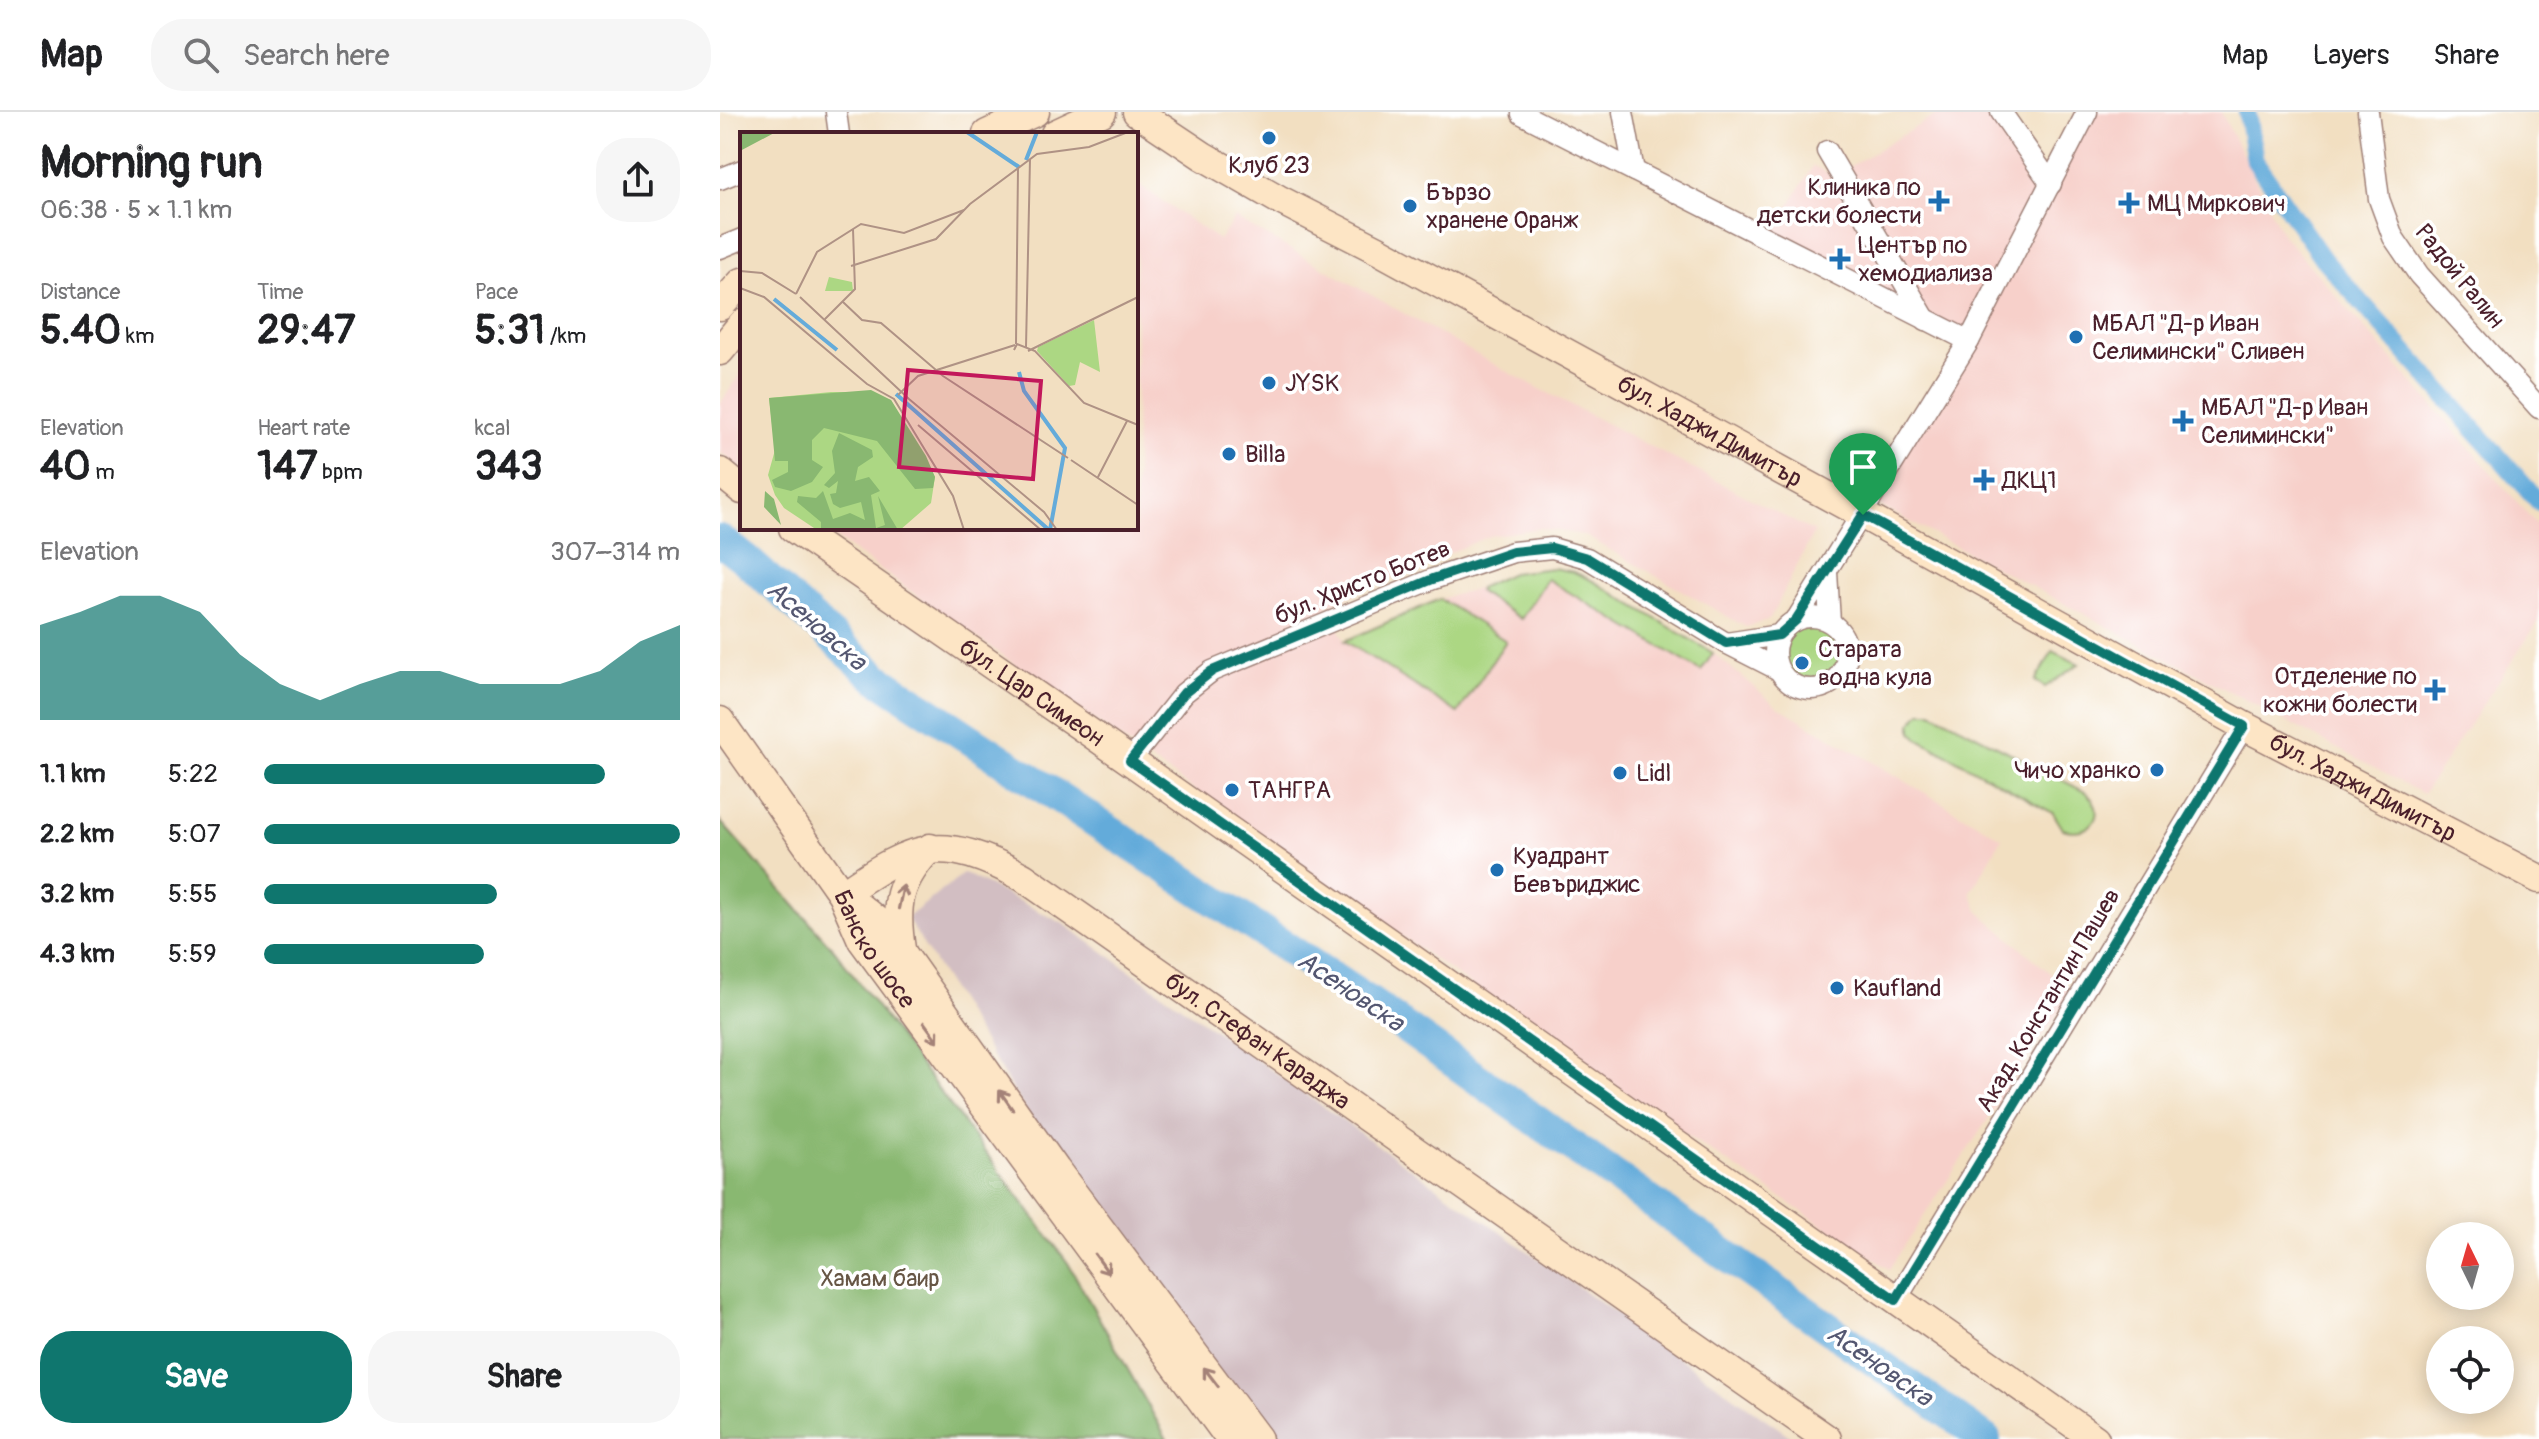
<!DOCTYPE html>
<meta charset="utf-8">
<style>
body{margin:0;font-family:Pangolin,sans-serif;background:#f6f6f6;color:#202124;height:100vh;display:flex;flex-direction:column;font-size:30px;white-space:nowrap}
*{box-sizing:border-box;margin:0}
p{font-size:26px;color:#757577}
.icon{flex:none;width:44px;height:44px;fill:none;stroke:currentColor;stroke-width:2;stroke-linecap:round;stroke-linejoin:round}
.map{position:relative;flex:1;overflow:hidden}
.details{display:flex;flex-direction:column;background:#fff;width:720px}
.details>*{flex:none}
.needle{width:52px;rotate:355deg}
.buttons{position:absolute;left:1706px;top:1110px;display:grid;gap:16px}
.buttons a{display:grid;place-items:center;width:88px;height:88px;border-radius:50%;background:#fff;box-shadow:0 4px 20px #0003;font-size:40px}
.pin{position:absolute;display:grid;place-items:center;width:68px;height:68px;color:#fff;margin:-82px -34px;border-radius:50% 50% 50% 0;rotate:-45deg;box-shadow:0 0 8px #0007}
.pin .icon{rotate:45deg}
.round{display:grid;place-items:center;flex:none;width:84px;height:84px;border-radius:32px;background:#f6f6f6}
.summary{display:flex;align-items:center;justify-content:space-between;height:136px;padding:0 40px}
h1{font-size:44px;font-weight:800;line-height:60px}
.stats{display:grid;grid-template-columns:repeat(3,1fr);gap:12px;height:136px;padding:8px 40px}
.stats div{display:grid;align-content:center}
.stats b{font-size:40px;font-weight:800}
.stats small{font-size:22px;font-weight:400}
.stats p{font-size:22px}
.chart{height:224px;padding:16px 40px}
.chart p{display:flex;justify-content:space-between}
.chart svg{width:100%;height:144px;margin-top:8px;fill:#0f766e;opacity:.7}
.cta{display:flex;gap:16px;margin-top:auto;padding:16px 40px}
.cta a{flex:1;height:92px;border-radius:32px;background:#0f766e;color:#fff;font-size:32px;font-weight:800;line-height:92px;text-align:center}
.cta a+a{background:#f6f6f6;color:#202124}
ul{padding:0 40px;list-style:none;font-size:26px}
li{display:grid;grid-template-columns:128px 96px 1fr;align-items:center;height:60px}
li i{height:20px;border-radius:10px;background:#0f766e}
header{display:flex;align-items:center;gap:48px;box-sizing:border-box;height:112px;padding:0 40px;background:#fff;border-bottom:2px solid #e0e0e0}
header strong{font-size:38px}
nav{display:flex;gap:44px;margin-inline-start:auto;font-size:28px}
.search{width:560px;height:72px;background:#f6f6f6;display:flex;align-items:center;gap:20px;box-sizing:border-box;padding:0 28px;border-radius:32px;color:#757577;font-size:30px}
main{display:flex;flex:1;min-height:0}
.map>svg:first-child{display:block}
.built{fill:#f7d0ca}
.industrial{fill:#d2bec2}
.green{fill:#acd783;stroke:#7b7b57;stroke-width:2}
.forest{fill:#89b871;stroke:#6a6c4e;stroke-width:2}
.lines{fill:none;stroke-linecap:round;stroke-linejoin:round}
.canal{stroke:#64abda;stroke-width:18}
.river{stroke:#64abda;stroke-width:32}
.street-casing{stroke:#9e7f76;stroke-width:23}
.secondary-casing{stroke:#9e7f76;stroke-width:31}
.street{stroke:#fff;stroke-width:20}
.secondary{stroke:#fde5c5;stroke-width:28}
.oneway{stroke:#a48278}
.route-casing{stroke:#fff;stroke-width:16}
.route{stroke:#0f766e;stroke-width:10}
.poi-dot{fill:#1f6fb2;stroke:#fff;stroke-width:3}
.labels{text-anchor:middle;stroke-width:7;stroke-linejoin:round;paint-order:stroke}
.poi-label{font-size:24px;fill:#4a1f2b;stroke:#fff;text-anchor:start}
.street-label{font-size:24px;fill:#4a1f2b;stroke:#fff}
.park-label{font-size:24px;fill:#675645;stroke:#fff}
.water-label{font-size:26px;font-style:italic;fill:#545771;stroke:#fff}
.inset-river{fill:none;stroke:#64abda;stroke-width:4}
.inset-road{fill:none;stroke:#af9285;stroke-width:2}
.view{fill:#c2185b;fill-opacity:0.15;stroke:#c2185b;stroke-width:4}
.inset-edge{fill:none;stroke:#4a1f2b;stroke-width:4}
</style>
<header>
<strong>Map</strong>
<div class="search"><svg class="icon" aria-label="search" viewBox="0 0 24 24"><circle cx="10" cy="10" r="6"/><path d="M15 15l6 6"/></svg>Search here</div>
<nav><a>Map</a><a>Layers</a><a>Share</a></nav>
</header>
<main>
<section class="details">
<div class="summary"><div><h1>Morning run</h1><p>06:38 · 5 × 1.1 km</p></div><a class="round"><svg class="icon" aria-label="share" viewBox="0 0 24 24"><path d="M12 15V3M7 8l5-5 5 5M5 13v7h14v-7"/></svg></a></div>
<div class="stats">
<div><p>Distance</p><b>5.40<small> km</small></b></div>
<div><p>Time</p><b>29:47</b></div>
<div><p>Pace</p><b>5:31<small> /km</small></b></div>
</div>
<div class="stats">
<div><p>Elevation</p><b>40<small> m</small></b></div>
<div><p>Heart rate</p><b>147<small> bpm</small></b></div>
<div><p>kcal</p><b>343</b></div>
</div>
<div class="chart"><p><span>Elevation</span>307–314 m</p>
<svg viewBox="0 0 160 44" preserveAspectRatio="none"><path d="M0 44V15L10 11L20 6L30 6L40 11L50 24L60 33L70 38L80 33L90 29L100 29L110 33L120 33L130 33L140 29L150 20L160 15V44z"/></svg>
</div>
<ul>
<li><b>1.1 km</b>5:22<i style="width:82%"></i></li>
<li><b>2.2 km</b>5:07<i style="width:100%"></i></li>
<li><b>3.2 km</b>5:55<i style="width:56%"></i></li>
<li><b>4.3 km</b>5:59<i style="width:53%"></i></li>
</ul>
<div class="cta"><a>Save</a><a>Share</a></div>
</section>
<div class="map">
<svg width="1819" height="1327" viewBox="0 0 1819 1327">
<rect width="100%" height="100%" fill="#fff"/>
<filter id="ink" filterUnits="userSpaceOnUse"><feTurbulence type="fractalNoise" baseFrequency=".0125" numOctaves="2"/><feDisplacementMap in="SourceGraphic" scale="16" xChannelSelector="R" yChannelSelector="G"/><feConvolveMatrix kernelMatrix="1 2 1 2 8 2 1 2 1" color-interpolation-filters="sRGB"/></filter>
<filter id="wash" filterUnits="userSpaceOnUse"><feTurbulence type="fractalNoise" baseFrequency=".006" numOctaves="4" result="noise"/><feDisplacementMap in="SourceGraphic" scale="32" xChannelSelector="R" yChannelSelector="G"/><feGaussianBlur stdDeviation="1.8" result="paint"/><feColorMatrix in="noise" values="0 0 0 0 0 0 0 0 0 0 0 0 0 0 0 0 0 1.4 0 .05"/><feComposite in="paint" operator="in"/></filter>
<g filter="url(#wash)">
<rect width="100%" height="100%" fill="#f2dfc1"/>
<g class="built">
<path d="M1221,0h46l48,74 17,-2 35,-72h134l62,123 256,292v94l-116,173 -552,-293 97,-160 -199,-101 44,-74 21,10z"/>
<path d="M416,71l83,57 16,-22 269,152 310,162 -44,87 -24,8 -162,-92 -44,-7 -51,8 -163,70 19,35 95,-42 39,-11 33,-15 41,-5 21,4 139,81 64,53 225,132 -31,54 7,19 94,81 -183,277 -227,-150 -841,-591h315z"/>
<path d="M22,260v96l-22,-16v-48z"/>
</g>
<path class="industrial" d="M244,761l100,51 730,515h-566l-321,-521z"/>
<g class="green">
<path d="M833,456l21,4 19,9 120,72 -12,18 -154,-92 -26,40 -43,-28 1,-3 33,-15z"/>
<path d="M720,487l66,42 -48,72 -113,-72z"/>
<circle cx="1091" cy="541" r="31"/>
<path d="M1333,539l26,13 -34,23 -10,-6z"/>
<path d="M1201,600h11l153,80c25,20 6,46 -22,37l-10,-16 -136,-75 -5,-6v-9z"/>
</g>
<path class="forest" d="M0,709l115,130 233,312 99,176h-447z"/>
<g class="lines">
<path class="canal" d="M1527,0l8,49 68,98 216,243"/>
<path class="river" d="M0,428l25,19 131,118 493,325 616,437"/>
</g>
</g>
<g filter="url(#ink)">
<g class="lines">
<g class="street-casing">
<g id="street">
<path d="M116,0l3,22"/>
<path d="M903,0l11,59"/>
<path d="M1281,0l50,72"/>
<path d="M1648,0l11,87 14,38 26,38 120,133"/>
<path d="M802,2l447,227"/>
<path d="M1107,39l99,169"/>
<path d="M0,67l22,-9"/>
<path d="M0,136l22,-9"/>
<path d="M1107,460l3,50"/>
<circle cx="1091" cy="541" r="36"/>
<path d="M1076,508l173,-279 118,-229"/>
<path d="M1006,531l53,-8"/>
<path d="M410,649l54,-68 28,-22 221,-92 80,-27 39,-4 35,10 139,85 51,26"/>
<path d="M1176,1188l348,-574"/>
</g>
</g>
<g class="secondary-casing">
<g id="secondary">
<path id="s1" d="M417,0l66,44 75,43 100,51 485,265 381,211 295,153"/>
<path d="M267,22l48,-22"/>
<path d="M335,22l47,-22"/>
<path d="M0,194l22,-24"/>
<path d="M0,239l22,-27"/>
<path d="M0,360l22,18"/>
<path id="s2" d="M73,416l299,206 1003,705"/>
<path id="s3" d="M0,609l122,173 20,46 368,499"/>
<path id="s4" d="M122,782c74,-52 100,-60 181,-17l804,562"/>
<path d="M126,784l37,30 173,244 202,269"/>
<path d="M181,837c-7,-44 -3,-68 29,-101"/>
</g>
</g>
<use href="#street" class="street"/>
<use href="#secondary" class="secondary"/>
</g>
<defs><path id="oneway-shaft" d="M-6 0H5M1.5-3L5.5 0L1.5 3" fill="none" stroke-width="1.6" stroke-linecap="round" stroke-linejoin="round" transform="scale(2)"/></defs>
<g class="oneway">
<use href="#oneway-shaft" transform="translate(181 785) rotate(-78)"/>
<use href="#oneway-shaft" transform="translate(211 920) rotate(54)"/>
<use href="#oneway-shaft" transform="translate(286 988) rotate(-125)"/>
<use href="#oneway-shaft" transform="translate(382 1152) rotate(54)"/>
<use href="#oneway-shaft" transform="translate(491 1265) rotate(-127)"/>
</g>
</g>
<g class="lines" filter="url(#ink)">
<g class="route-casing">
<path id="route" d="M1143,403l381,211 -348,574 -766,-539 54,-68 28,-22 221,-92 80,-27 39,-4 35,10 139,85 53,-8 17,-15z"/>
</g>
<use href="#route" class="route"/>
</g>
<g class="poi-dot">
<circle cx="549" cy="26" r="8"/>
<path d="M1215 77h8v8h8v8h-8v8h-8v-8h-8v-8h8z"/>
<path d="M1405 79h8v8h8v8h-8v8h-8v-8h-8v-8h8z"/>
<circle cx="690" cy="94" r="8"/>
<path d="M1116 135h8v8h8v8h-8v8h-8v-8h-8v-8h8z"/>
<circle cx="1356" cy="225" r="8"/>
<circle cx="549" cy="271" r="8"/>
<path d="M1459 297h8v8h8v8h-8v8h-8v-8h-8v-8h8z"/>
<circle cx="509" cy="342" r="8"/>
<path d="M1260 356h8v8h8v8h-8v8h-8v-8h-8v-8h8z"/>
<circle cx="1082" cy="551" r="8"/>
<path d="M1711 566h8v8h8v8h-8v8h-8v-8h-8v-8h8z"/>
<circle cx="1437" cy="658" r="8"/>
<circle cx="900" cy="661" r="8"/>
<circle cx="512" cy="678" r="8"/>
<circle cx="777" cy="758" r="8"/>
<circle cx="1117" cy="876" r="8"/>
</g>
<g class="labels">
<g class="poi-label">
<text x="549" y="61" text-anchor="middle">Клуб 23</text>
<text x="1201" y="83" text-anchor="end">Клиника по<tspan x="1201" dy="28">детски болести</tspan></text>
<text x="706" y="88">Бързо<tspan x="706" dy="28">хранене Оранж</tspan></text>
<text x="1427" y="99">МЦ Миркович</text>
<text x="1138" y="141">Център по<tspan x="1138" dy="28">хемодиализа</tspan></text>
<text x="1372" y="219">МБАЛ "Д-р Иван<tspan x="1372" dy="28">Селимински" Сливен</tspan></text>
<text x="565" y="279">JYSK</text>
<text x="1481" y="303">МБАЛ "Д-р Иван<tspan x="1481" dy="28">Селимински"</tspan></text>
<text x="525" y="350">Billa</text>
<text x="1282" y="376">ДКЦ1</text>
<text x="1098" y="545">Старата<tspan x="1098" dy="28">водна кула</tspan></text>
<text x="1697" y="572" text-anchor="end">Отделение по<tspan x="1697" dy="28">кожни болести</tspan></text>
<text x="1421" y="666" text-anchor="end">Чичо хранко</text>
<text x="916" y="669">Lidl</text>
<text x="528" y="686">ТАНГРА</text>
<text x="793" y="752">Куадрант<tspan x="793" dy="28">Бевъриджис</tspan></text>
<text x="1133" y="884">Kaufland</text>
</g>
<g class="street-label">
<text transform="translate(1740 164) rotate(51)" y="8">Радой Ралин</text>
<text dy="8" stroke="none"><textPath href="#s1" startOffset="656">бул. Хаджи Димитър</textPath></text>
<text transform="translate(642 470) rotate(-22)" y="8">бул. Христо Ботев</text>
<text dy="8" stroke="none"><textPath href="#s2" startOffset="290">бул. Цар Симеон</textPath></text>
<text dy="8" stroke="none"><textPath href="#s1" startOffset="1400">бул. Хаджи Димитър</textPath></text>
<text dy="8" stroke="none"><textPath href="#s3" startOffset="276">Банско шосе</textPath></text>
<text transform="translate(1328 888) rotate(-59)" y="8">Акад. Константин Пашев</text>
<text dy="8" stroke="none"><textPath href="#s4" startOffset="484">бул. Стефан Караджа</textPath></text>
</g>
<g class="park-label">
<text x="160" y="1174">Хамам баир</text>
</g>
<g class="water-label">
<text transform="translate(97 513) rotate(41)" y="9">Асеновска</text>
<text transform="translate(631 879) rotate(34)" y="9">Асеновска</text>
<text transform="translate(1160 1253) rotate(35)" y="9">Асеновска</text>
</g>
</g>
<g transform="translate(20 20)">
<rect width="398" height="398" fill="#f2dfc1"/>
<path d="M89,145l23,5 1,9h-28zM354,188l6,52 -20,-10 -5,23 -6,1 -32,-35 1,-4zM91,260h30l30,8 44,77 -4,26 -31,27h-83l-33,-22 -9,-13 -7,-20 7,-25 -6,-52z" fill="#acd783"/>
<path d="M0,0h36l-36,19zM131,258l20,10 35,56 9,21 -2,11 -18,1 -38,-48 -53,-13 -12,12v20l11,7 -11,15 -21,9 -16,-4 -3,-7 16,-8v-11h-13l-6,-63zM99,301l33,17 1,7 -15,10 -3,14 14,-4 11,14 -9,4 5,33 9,-3 -7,-29 20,34h-77v-8l-24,-20 1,-6 18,2 7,-7 10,28 17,-6 15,7 -4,-18 -21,6 -7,-4 -3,-10 6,-1 2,-12 -9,7 -5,-3 11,-12 -3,-22zM25,359l9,8 7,26 -17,-18z" fill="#89b871"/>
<path class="inset-river" d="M227,0l52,35M286,28l11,-28M34,167l63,51M279,240l5,19 41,57 -15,82M156,262l153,136"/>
<path class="inset-road" d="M111,134l85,-27 34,-35 67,-50 52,-7 39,-15M0,139l22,2 34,21M0,156l24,9 103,87 27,15 59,97 11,34M56,162l21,-42 44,-28 43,9 60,-23M60,165l109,102 135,113 13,18M103,170l19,18 19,3 62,53 125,82M85,187l30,-30 -2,-60M276,212l2,-176M286,215l4,-188M274,218l3,-6 18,7 49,52 54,22M288,219l110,-54M158,263l20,-19 97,-31M178,293l123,105M331,328l67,45M358,345l29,-56"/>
<path class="view" d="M168,238l133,11 -8,98 -134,-12z"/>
<rect width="398" height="398" class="inset-edge"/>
</g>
</svg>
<div class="buttons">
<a><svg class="needle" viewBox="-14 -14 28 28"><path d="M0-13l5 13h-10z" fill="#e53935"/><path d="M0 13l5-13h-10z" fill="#757577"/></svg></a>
<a><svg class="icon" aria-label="locate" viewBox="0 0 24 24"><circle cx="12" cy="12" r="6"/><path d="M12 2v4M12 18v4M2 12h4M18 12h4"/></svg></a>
</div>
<div class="pin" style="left:1143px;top:403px;background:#1e9e55"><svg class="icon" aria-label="arrive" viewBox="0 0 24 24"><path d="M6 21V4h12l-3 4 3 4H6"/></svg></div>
</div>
</main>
